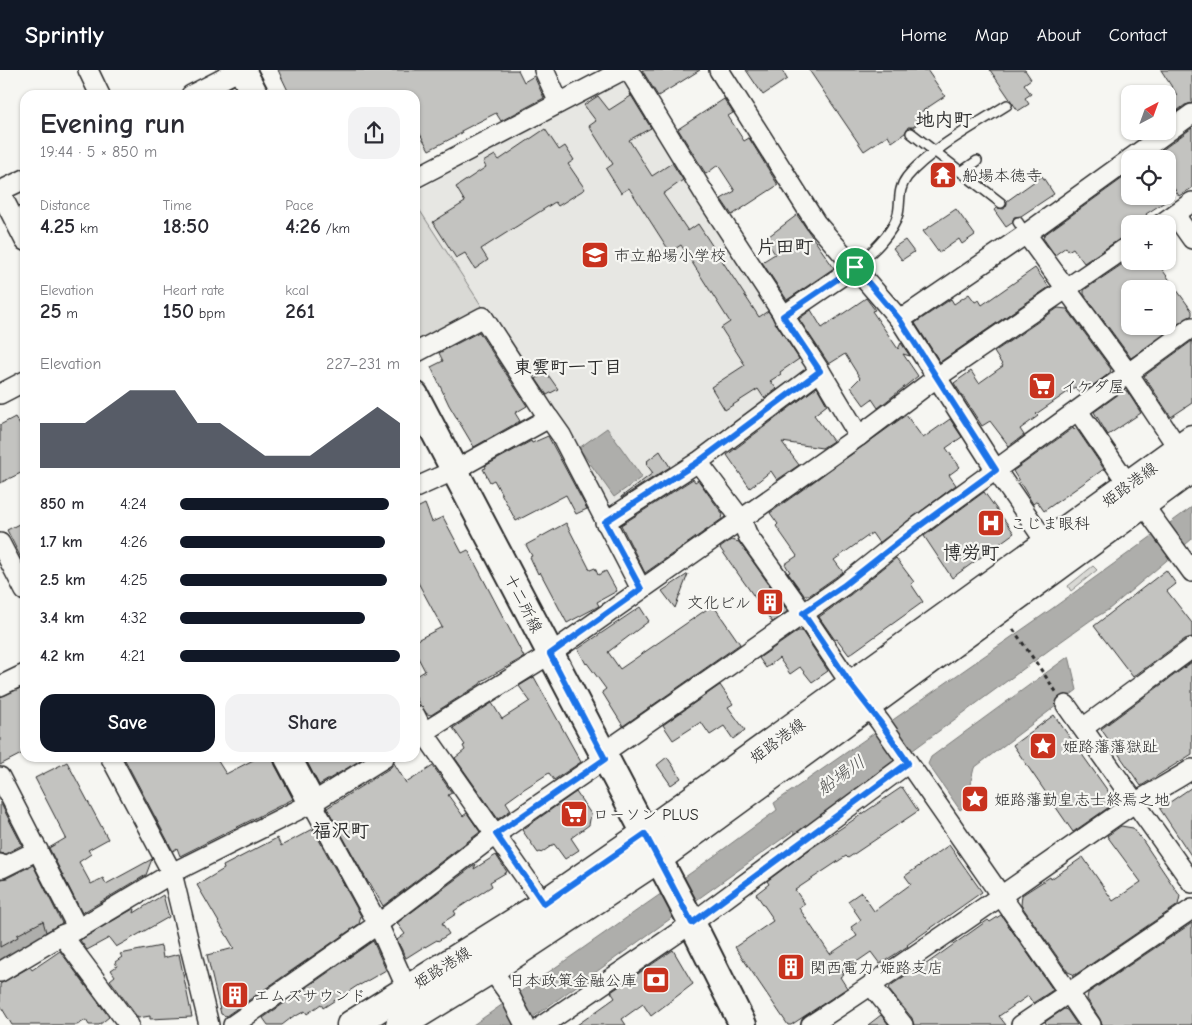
<!DOCTYPE html>
<meta charset="utf-8">
<style>
body{margin:0;font-family:"Comic Neue","Klee One",sans-serif;background:#f2f2f3;color:#2b2b33;height:100vh;display:flex;flex-direction:column;font-size:19px;white-space:nowrap}
*{box-sizing:border-box;margin:0}
p{font-size:16px;color:#7c7c81}
.icon{flex:none;width:28px;height:28px;fill:none;stroke:currentColor;stroke-width:2;stroke-linecap:round;stroke-linejoin:round}
.map{position:relative;flex:1;overflow:hidden}
.details{position:absolute;left:20px;top:20px;width:400px;height:672px;display:flex;flex-direction:column;background:#fff;border-radius:15px;box-shadow:0 1px 4px #0004}
.details>*{flex:none}
.needle{width:32px;rotate:41deg}
.controls{position:absolute;left:1121px;top:15px;display:grid;gap:10px}
.controls a{display:grid;place-items:center;width:55px;height:55px;border-radius:10px;background:#fff;box-shadow:0 1px 4px #0004;font-size:25px}
.pin{position:absolute;display:grid;place-items:center;width:42px;height:42px;color:#fff;margin:-21px;border:2px solid #fff;border-radius:50%;box-shadow:0 1px 5px #0007}
.round{display:grid;place-items:center;flex:none;width:52px;height:52px;border-radius:15px;background:#f2f2f3}
.summary{display:flex;align-items:center;justify-content:space-between;height:85px;padding:0 20px}
h1{font-size:28px;font-weight:800;line-height:38px}
.stats{display:grid;grid-template-columns:repeat(3,1fr);gap:8px;height:85px;padding:5px 20px}
.stats div{display:grid;align-content:center}
.stats b{font-size:21px;font-weight:800}
.stats small{font-size:14px;font-weight:400}
.stats p{font-size:14px}
.chart{height:140px;padding:10px 20px}
.chart p{display:flex;justify-content:space-between}
.chart svg{width:100%;height:90px;margin-top:5px;fill:#111827;opacity:.7}
.cta{display:flex;gap:10px;margin-top:auto;padding:10px 20px}
.cta a{flex:1;height:58px;border-radius:15px;background:#111827;color:#fff;font-size:20px;font-weight:800;line-height:58px;text-align:center}
.cta a+a{background:#f2f2f3;color:#2b2b33}
ul{padding:0 20px;list-style:none;font-size:16px}
li{display:grid;grid-template-columns:80px 60px 1fr;align-items:center;height:38px}
li i{height:12px;border-radius:6px;background:#111827}
header{display:flex;align-items:center;gap:30px;box-sizing:border-box;height:70px;padding:0 25px;background:#111827;color:#fff}
header strong{font-size:24px}
nav{display:flex;gap:28px;margin-inline-start:auto;font-size:18px}
.map>svg:first-child{display:block}
.built{fill:#e7e7e3}
.green{fill:#d9d9d5;stroke:#828280}
.water{fill:#aeaeab;stroke:#7a7a78}
.lines{fill:none;stroke-linecap:round;stroke-linejoin:round}
.river{stroke:#aeaeab;stroke-width:30}
.building{fill:#c3c3c0;stroke:#2b2b2b;fill-rule:evenodd}
.lane-casing{stroke:#2b2b2b;stroke-width:12}
.street-casing{stroke:#2b2b2b;stroke-width:22}
.secondary-casing{stroke:#2b2b2b;stroke-width:30}
.primary-casing{stroke:#2b2b2b;stroke-width:31}
.path{stroke:#2b2b2b;stroke-width:3;stroke-dasharray:4 4;stroke-linecap:butt}
.lane{stroke:#f6f6f2;stroke-width:9}
.street{stroke:#f6f6f2;stroke-width:19}
.secondary{stroke:#f6f6f2;stroke-width:26}
.primary{stroke:#f6f6f2;stroke-width:28}
.route-casing{stroke:#fff;stroke-width:10}
.route{stroke:#1a73e8;stroke-width:6}
.labels{text-anchor:middle;stroke-width:4.5;stroke-linejoin:round;paint-order:stroke}
.poi-label{font-size:16px;fill:#2b2b2b;stroke:#f6f6f2;text-anchor:start}
.street-label{font-size:16px;fill:#2b2b2b;stroke:#f6f6f2}
.neighbourhood-label{font-size:18px;font-weight:bold;fill:#2b2b2b;stroke:#f6f6f2}
.water-label{font-size:18px;font-style:italic;fill:#525251;stroke:#f6f6f2}
.quarter-label{font-size:19px;font-weight:bold;fill:#2b2b2b;stroke:#f6f6f2}
</style>
<header>
<strong>Sprintly</strong>
<nav><a>Home</a><a>Map</a><a>About</a><a>Contact</a></nav>
</header>
<div class="map">
<svg width="1192" height="955" viewBox="0 0 1192 955">
<rect width="100%" height="100%" fill="#f6f6f2"/>
<filter id="ink" filterUnits="userSpaceOnUse"><feTurbulence type="fractalNoise" baseFrequency=".02" numOctaves="2"/><feDisplacementMap in="SourceGraphic" scale="10" xChannelSelector="R" yChannelSelector="G"/><feConvolveMatrix kernelMatrix="1 2 1 2 8 2 1 2 1" color-interpolation-filters="sRGB"/></filter>
<g filter="url(#ink)">
<path class="built" d="M625,6l189,293 -204,145 -50,-87 -145,-224v-11z"/>
<g class="green">
<path d="M415,133l68,105 -64,34 -4,-8z"/>
<path d="M1093,496l4,4 -26,21 -3,-5z"/>
</g>
<g class="water">
<path d="M607,358l35,49 -28,20 -35,-49z"/>
<path d="M1192,437v32l-84,71 -17,10 -35,25 -260,191 -3,-5 -271,194h-49l222,-155 82,-60 -3,-7 279,-195z"/>
<path d="M1069,586l8,34 -103,78 -9,38 -5,4 -32,-46 3,-7z"/>
</g>
<g class="lines">
<path class="river" d="M0,887l39,-22"/>
</g>
<g class="building">
<path d="M278,0h240l6,12 10,-6 10,22 -43,23 -5,-8 -35,18 1,2 -33,17 -14,-25v-30h-125z"/>
<path d="M642,0h58l-42,26z"/>
<path d="M746,0h36l5,9 -24,16z"/>
<path d="M809,0h118l18,26 -24,16 4,7 -12,8h-5l-3,6 -13,9 -4,-7 -24,16z"/>
<path d="M990,0h35l6,9 -7,5 7,10 -6,4 4,6 -11,7z"/>
<path d="M1161,0h31v33l-7,2 -11,8 -6,-11 9,-7z"/>
<path d="M629,22l22,36 -22,12 23,36 20,-13 11,17 -20,14 25,37 10,-7 61,93 9,-6 31,48 -19,13 1,2 -11,7 7,8 -13,9 -6,-9 -33,21 -14,-23 34,-22 -24,-37 9,-6 -49,-77 -11,7 -41,-64 -8,5 -15,-24 7,-5 -24,-38 7,-5 -12,-16 14,-9 11,14 22,-14z"/>
<path d="M724,29l9,14 -5,3 16,25 5,-3 29,47 -46,30 -11,-16 14,-8 -17,-26 -12,9 -28,-45z"/>
<path d="M1192,58v60l-13,8 -11,-17v-20h-18z"/>
<path d="M545,59l14,21 6,-4 9,14 -6,4 17,25 -27,17 -3,-4 -74,47 7,11 -13,9 -10,-16 -9,5 -23,-36 32,-20 -9,-15 30,-20 -3,-5 12,-7 4,5z"/>
<path d="M1130,103v23h44l-28,18 3,5 -7,5h-12v10l-6,2 -40,27 -11,-15 -5,3 -2,-4 -11,8 -12,-17 1,-3z"/>
<path d="M1042,106l12,18 -33,22 -7,1 -2,6 -6,4 -12,-17 3,-2 7,1 3,-5v-3z"/>
<path d="M956,139l19,26 -13,9 -3,-5 -20,14 -16,-22z"/>
<path d="M797,145l37,53 -47,32 -25,-38 13,-8 -10,-15z"/>
<path d="M905,170l9,12 -12,8 -9,-12z"/>
<path d="M1130,189v2h26l36,50v4l-61,43 -47,-64v-4zM1130,219h38v37h-38z"/>
<path d="M1035,198l14,19 -109,75 -25,-39 36,-24 3,5 15,-10 6,8 4,-2 3,5z"/>
<path d="M866,228l9,12 -3,1 26,38 3,-6 9,13 -7,-2 15,22 -40,32 -6,-9 -8,6 -13,-18 9,-9 -15,-24 -16,10 -30,-45 12,-9 11,18z"/>
<path d="M1058,238l9,1 44,60 -1,4 -29,21 -6,-7 -39,27 2,2 -18,13 4,6 -15,11 -19,-25 -8,5 -28,-43 17,-12 8,12 24,-17 -9,-14z"/>
<path d="M479,262l48,74 -12,7 5,8 -46,26 -25,-42 -18,-38 12,-6 -4,-8z"/>
<path d="M1192,271v62l-21,14 -27,-41z"/>
<path d="M546,302l12,17 -11,6 -11,-16z"/>
<path d="M817,317l10,18 -13,10 19,26 -11,7 -40,-6 17,23 -22,15 -6,-9 -21,17 -23,-33z"/>
<path d="M1123,321h4l14,22 -33,22 -14,-23z"/>
<path d="M906,345l17,23 27,-19 12,18 -16,11 14,19 -11,8 7,10 -77,58 -7,-10 -38,27 9,12 -33,23h-6l-16,-22 2,-1 -5,-8 12,-8 -21,-30 2,-2 -8,-11z"/>
<path d="M15,347l5,8 5,-3v49l-25,12v-58z"/>
<path d="M1073,358l1,2 2,-2 28,41 -60,42 -7,-10 -4,3 -20,-33z"/>
<path d="M548,366l39,73 -11,5 -10,-19 -50,26 -22,-41 -4,2 -7,-13 3,-1 -1,-2 46,-25 1,2z"/>
<path d="M660,381l10,16 -49,31v-1l32,-24 -7,-9 2,-2 -1,-1z"/>
<path d="M693,409l2,3 3,-2 21,29 4,5 -1,5 -77,54 -24,-48z"/>
<path d="M984,422l30,41 -62,45 -28,-42z"/>
<path d="M425,434l7,18 11,-5 19,36 6,-3 56,107 -42,24 -2,3 -49,31 -4,-1 -7,-9 -5,-9v-19l10,-6 -10,-19v-11l27,-14 -27,-50v-68z"/>
<path d="M25,451v45l-18,-36z"/>
<path d="M566,453l24,47 5,-2 3,7 8,-4 11,20 -20,11 2,4 -32,17 -27,-51 -2,2 -8,-17 2,-1 -6,-11z"/>
<path d="M731,470l8,2 48,68v2l-15,10 -52,-74z"/>
<path d="M896,488l18,24 -3,2 12,18 -74,53 -12,-16 -2,1 -16,-23 31,-22z"/>
<path d="M1166,500l10,14 -9,7 25,32v14l-7,2 -52,38 -39,-51z"/>
<path d="M688,504l-13,34 -13,-17z"/>
<path d="M713,535l27,39 -117,82 -21,-34 4,-3 -19,-26 -1,1 -8,-15 62,-42 9,14 -41,31 12,17z"/>
<path d="M798,561h4l26,40 -16,11 -12,-15 -10,7 -11,-16 -13,10 -7,-10z"/>
<path d="M1192,592v92l-51,32 -40,-57z"/>
<path d="M534,607l47,85 -27,18 -5,-7 -25,16 -18,13 5,8 -13,9 -43,-61 10,-8 -2,-4 2,-1 -12,-17 39,-25 10,16 28,-18 -11,-15z"/>
<path d="M720,615l13,19 -5,3 17,23 -12,9 -9,-13 -14,9 -9,-13 -28,18 -10,-15z"/>
<path d="M25,616v66l-25,13v-68z"/>
<path d="M1054,645l61,86v2l-42,29 -60,-87z"/>
<path d="M667,687l14,21 -10,7 -14,-20z"/>
<path d="M124,688h92l10,16 31,-16h16l2,7 18,34 -113,57 -3,-8 -4,3z"/>
<path d="M305,688h59l-45,27z"/>
<path d="M67,692l41,77 -20,11 3,4 -12,8 12,22 12,-6 3,6 46,-25 -6,16 -64,38 -33,-65 17,-10 -31,-60z"/>
<path d="M394,693l12,20 27,-17 19,27 -4,2 15,21 4,-3 13,19 -97,74 -13,-23 -1,1 -42,-76 63,-40z"/>
<path d="M902,717l16,24 -70,47 -2,-2 -51,34 10,14 -6,4 31,46 27,-18 -6,-9 10,-7 -13,-19 13,-9 13,19 37,-27 -6,-8 44,-31 33,47 -75,53 1,1 -28,18 -9,-12 -29,20 2,2 -4,3 7,11 -56,37h-3l-53,-78 38,-26 -2,-3 1,-1 -16,-23 13,-10 -2,-3 39,-29z"/>
<path d="M1192,717v70l-32,-48z"/>
<path d="M576,722l15,22 -2,11 -18,13 8,12 -14,9 -11,-15 -13,9 -1,-1 -2,1 -16,-23z"/>
<path d="M0,732l22,43 -17,9 -5,-1z"/>
<path d="M1121,756l12,2 10,13 37,55 -2,9 -103,70 -7,-3 -47,-67 1,-10 28,-18 1,2 32,-22 30,44 22,-15 6,-4 -34,-46z"/>
<path d="M313,759l48,87 -2,8 -133,92 -5,-2 -14,-59 27,-7 -37,-63 27,-16 -1,-3 54,-28 4,8z"/>
<path d="M496,785l11,17 -17,10 2,4 -38,25 2,3 -14,9 7,11 -11,7 -1,-1 -12,7v-1l-19,12 -9,-18 8,-6 -8,-11 79,-59 -2,5z"/>
<path d="M33,795l29,58 -16,9 -3,-11 -26,14 1,2 -18,10v-68l7,-1z"/>
<path d="M163,825l6,22 -53,30 -7,-9 -22,12 -7,-10 53,-31h2l-1,4z"/>
<path d="M1001,845l52,75 -20,13 -5,-7 -29,20 7,9h-92l-2,-7 -23,-28 1,-4 31,-21 1,2 66,-47 2,2z"/>
<path d="M1192,853v102h-90l-2,-6 -13,-20 1,-6z"/>
<path d="M373,871l13,29 -26,15v-1l-37,24 -2,-4 -14,10 -2,-3 -9,5 -1,-1 -13,10h-14l-5,-7z"/>
<path d="M161,876l2,12 16,-4 13,63 -42,2v-3l-12,2 -28,-38 5,-4 -4,-6 6,-4 -2,-4 7,-5 -2,-3z"/>
<path d="M673,880l20,34 -42,32 -8,-12 -21,15 4,6h-49l38,-27 -4,-6z"/>
<path d="M60,881l49,66 -10,8h-10l-3,-5 -9,5h-65l-12,-20v-21l30,-17 2,3z"/>
<path d="M1064,939l3,1 10,15h-30l-2,-3z"/>
<path d="M881,945l8,10h-21z"/>
</g>
<g class="lines">
<g class="lane-casing">
<g id="lane">
<path d="M911,63l90,70"/>
<path d="M961,102l16,-11"/>
<path d="M1018,152l8,12"/>
<path d="M855,197c15,-13 38,-33 43,-53 3,-13 -1,-24 9,-37 21,-26 70,-53 100,-72"/>
</g>
</g>
<g class="street-casing">
<g id="street">
<path d="M88,0l12,25"/>
<path d="M544,0l15,33"/>
<path d="M626,0l7,7 74,121 113,173 39,65"/>
<path d="M719,0l97,153 84,97 96,150 51,74"/>
<path d="M191,25l49,-25"/>
<path d="M1130,89l62,-45"/>
<path d="M415,108l208,-108"/>
<path d="M0,121l25,-12"/>
<path d="M0,122l25,49"/>
<path d="M1175,145l17,24"/>
<path d="M1161,154l31,-22"/>
<path d="M1026,164l102,139 50,75"/>
<path d="M783,246l72,-49"/>
<path d="M900,250l126,-86 104,-75"/>
<path d="M415,283l68,-36 66,102"/>
<path d="M0,324l25,-13"/>
<path d="M1078,341l50,73 64,88"/>
<path d="M698,392l43,57 7,17 55,77 49,73 28,36 211,303"/>
<path d="M415,418l40,-18 94,-52 12,17 80,154"/>
<path d="M605,452l93,-60 122,-91"/>
<path d="M0,473l25,48"/>
<path d="M0,616l25,-12"/>
<path d="M1066,635l126,178"/>
<path d="M415,645l9,18 120,171"/>
<path d="M1083,658l109,-80"/>
<path d="M415,668l135,-84 309,-218 77,-58 194,-133"/>
<path d="M602,684l241,-168 70,-56 279,-203"/>
<path d="M111,688l61,115 37,152"/>
<path d="M0,707l78,152"/>
<path d="M312,733l66,121 29,65"/>
<path d="M0,794l2,4 36,-18"/>
<path d="M62,865l67,90"/>
<path d="M491,899l18,25 16,31"/>
<path d="M0,902l62,-37 16,-6 94,-56 140,-70 72,-45"/>
<path d="M871,915l32,40"/>
<path d="M233,955l145,-101 118,-90 109,-75"/>
<path d="M543,955l149,-102 216,-160"/>
<path d="M811,955c107,-70 211,-144 316,-217 21,-14 44,-25 65,-39"/>
<path d="M1021,955l171,-116"/>
</g>
</g>
<g class="secondary-casing">
<g id="secondary">
<path d="M242,0l13,25"/>
<path d="M415,325l277,528 51,102"/>
<path d="M288,688l24,45"/>
</g>
</g>
<g class="primary-casing">
<g id="primary">
<path d="M351,955l193,-121 101,-70 547,-395"/>
<path d="M400,955l91,-56 166,-110 535,-391"/>
</g>
</g>
<path class="path" d="M1013,559l44,64"/>
<use href="#lane" class="lane"/>
<use href="#street" class="street"/>
<use href="#secondary" class="secondary"/>
<use href="#primary" class="primary"/>
</g>
</g>
<g class="lines" filter="url(#ink)">
<g class="route-casing">
<path id="route" d="M855,197l45,53 96,150 -82,60 -71,56 -40,27 49,73 28,36 28,41 -216,160 -47,-89 -101,70 -48,-70 109,-75 -55,-105 91,-65 -36,-67 93,-60 122,-91 -37,-55z"/>
</g>
<use href="#route" class="route"/>
</g>
<defs>
<g id="temple-square" transform="scale(1.4375)"><rect x="-9" y="-9" width="18" height="18" rx="4" fill="#c8321e" stroke="#f6f6f2"/><path d="M0-6L5-2H3V0L6.5 2.5H4V6H1.5V3h-3V6H-4V2.5H-6.5L-3 0V-2H-5Z" fill="#fff"/></g>
<g id="school-square" transform="scale(1.4375)"><rect x="-9" y="-9" width="18" height="18" rx="4" fill="#c8321e" stroke="#f6f6f2"/><path d="M0-5L7-2L0 1L-7-2ZM-4 1L0 2.5L4 1V4Q0 6-4 4Z" fill="#fff"/></g>
<g id="supermarket-square" transform="scale(1.4375)"><rect x="-9" y="-9" width="18" height="18" rx="4" fill="#c8321e" stroke="#f6f6f2"/><path d="M-6-5.5h2.5l.6 2H6L4.5 2H-2.5L-4.4-4H-6ZM-1.5 3.2a1.3 1.3 0 1 0 .1 0ZM3 3.2a1.3 1.3 0 1 0 .1 0Z" fill="#fff"/></g>
<g id="hospital-square" transform="scale(1.4375)"><rect x="-9" y="-9" width="18" height="18" rx="4" fill="#c8321e" stroke="#f6f6f2"/><path d="M-5-5h3v3.5h4V-5h3V5h-3V1.5h-4V5h-3Z" fill="#fff"/></g>
<g id="building-square" transform="scale(1.4375)"><rect x="-9" y="-9" width="18" height="18" rx="4" fill="#c8321e" stroke="#f6f6f2"/><path d="M-4-6H4V6H1V3H-1V6H-4ZM-2.5-4.3h1.7v1.8h-1.7ZM.8-4.3h1.7v1.8H.8ZM-2.5-1h1.7V.8h-1.7ZM.8-1h1.7V.8H.8Z" fill="#fff"/></g>
<g id="sight-square" transform="scale(1.4375)"><rect x="-9" y="-9" width="18" height="18" rx="4" fill="#c8321e" stroke="#f6f6f2"/><path d="M0-6L1.8-2.2L6-1.7L2.9 1.2L3.7 5.4L0 3.3L-3.7 5.4L-2.9 1.2L-6-1.7L-1.8-2.2Z" fill="#fff"/></g>
<g id="bank-square" transform="scale(1.4375)"><rect x="-9" y="-9" width="18" height="18" rx="4" fill="#c8321e" stroke="#f6f6f2"/><path d="M-6-4H6V4H-6ZM0-2.3a2.3 2.3 0 1 0 0 4.6a2.3 2.3 0 1 0 0-4.6Z" fill="#fff"/></g>
</defs>
<g fill-rule="evenodd">
<use href="#temple-square" x="943" y="105"/>
<use href="#school-square" x="595" y="185"/>
<use href="#supermarket-square" x="1042" y="316"/>
<use href="#hospital-square" x="991" y="453"/>
<use href="#building-square" x="770" y="532"/>
<use href="#sight-square" x="1043" y="676"/>
<use href="#sight-square" x="975" y="729"/>
<use href="#supermarket-square" x="574" y="744"/>
<use href="#building-square" x="791" y="897"/>
<use href="#bank-square" x="656" y="910"/>
<use href="#building-square" x="235" y="925"/>
</g>
<g class="labels">
<g class="poi-label">
<text x="962" y="111">船場本徳寺</text>
<text x="614" y="191">市立船場小学校</text>
<text x="1061" y="322">イケダ屋</text>
<text x="1010" y="459">こじま眼科</text>
<text x="751" y="538" text-anchor="end">文化ビル</text>
<text x="1062" y="682">姫路藩藩獄趾</text>
<text x="994" y="735">姫路藩勤皇志士終焉之地</text>
<text x="593" y="750">ローソン PLUS</text>
<text x="810" y="903">関西電力 姫路支店</text>
<text x="637" y="916" text-anchor="end">日本政策金融公庫</text>
<text x="254" y="931">エムズサウンド</text>
</g>
<g class="street-label">
<text transform="translate(1129 414) rotate(-36)" y="6">姫路港線</text>
<text transform="translate(524 533) rotate(63)" y="6">十二所線</text>
<text transform="translate(777 670) rotate(-36)" y="6">姫路港線</text>
<text transform="translate(442 897) rotate(-32)" y="6">姫路港線</text>
</g>
<g class="neighbourhood-label">
<text x="568" y="303">東雲町一丁目</text>
</g>
<g class="water-label">
<text transform="translate(841 705) rotate(-35)" y="6">船場川</text>
</g>
<g class="quarter-label">
<text x="944" y="56">地内町</text>
<text x="785" y="183">片田町</text>
<text x="971" y="489">博労町</text>
<text x="341" y="767">福沢町</text>
</g>
</g>
</svg>
<div class="controls">
<a><svg class="needle" viewBox="-14 -14 28 28"><path d="M0-13l5 13h-10z" fill="#e53935"/><path d="M0 13l5-13h-10z" fill="#7c7c81"/></svg></a>
<a><svg class="icon" aria-label="locate" viewBox="0 0 24 24"><circle cx="12" cy="12" r="6"/><path d="M12 2v4M12 18v4M2 12h4M18 12h4"/></svg></a>
<a>+</a>
<a>−</a>
</div>
<div class="pin" style="left:855px;top:197px;background:#1e9e55"><svg class="icon" aria-label="arrive" viewBox="0 0 24 24"><path d="M6 21V4h12l-3 4 3 4H6"/></svg></div>
<section class="details">
<div class="summary"><div><h1>Evening run</h1><p>19:44 · 5 × 850 m</p></div><a class="round"><svg class="icon" aria-label="share" viewBox="0 0 24 24"><path d="M12 15V3M7 8l5-5 5 5M5 13v7h14v-7"/></svg></a></div>
<div class="stats">
<div><p>Distance</p><b>4.25<small> km</small></b></div>
<div><p>Time</p><b>18:50</b></div>
<div><p>Pace</p><b>4:26<small> /km</small></b></div>
</div>
<div class="stats">
<div><p>Elevation</p><b>25<small> m</small></b></div>
<div><p>Heart rate</p><b>150<small> bpm</small></b></div>
<div><p>kcal</p><b>261</b></div>
</div>
<div class="chart"><p><span>Elevation</span>227–231 m</p>
<svg viewBox="0 0 160 44" preserveAspectRatio="none"><path d="M0 44V22L10 22L20 22L30 14L40 6L50 6L60 6L70 22L80 22L90 30L100 38L110 38L120 38L130 30L140 22L150 14L160 22V44z"/></svg>
</div>
<ul>
<li><b>850 m</b>4:24<i style="width:95%"></i></li>
<li><b>1.7 km</b>4:26<i style="width:93%"></i></li>
<li><b>2.5 km</b>4:25<i style="width:94%"></i></li>
<li><b>3.4 km</b>4:32<i style="width:84%"></i></li>
<li><b>4.2 km</b>4:21<i style="width:100%"></i></li>
</ul>
<div class="cta"><a>Save</a><a>Share</a></div>
</section>
</div>
